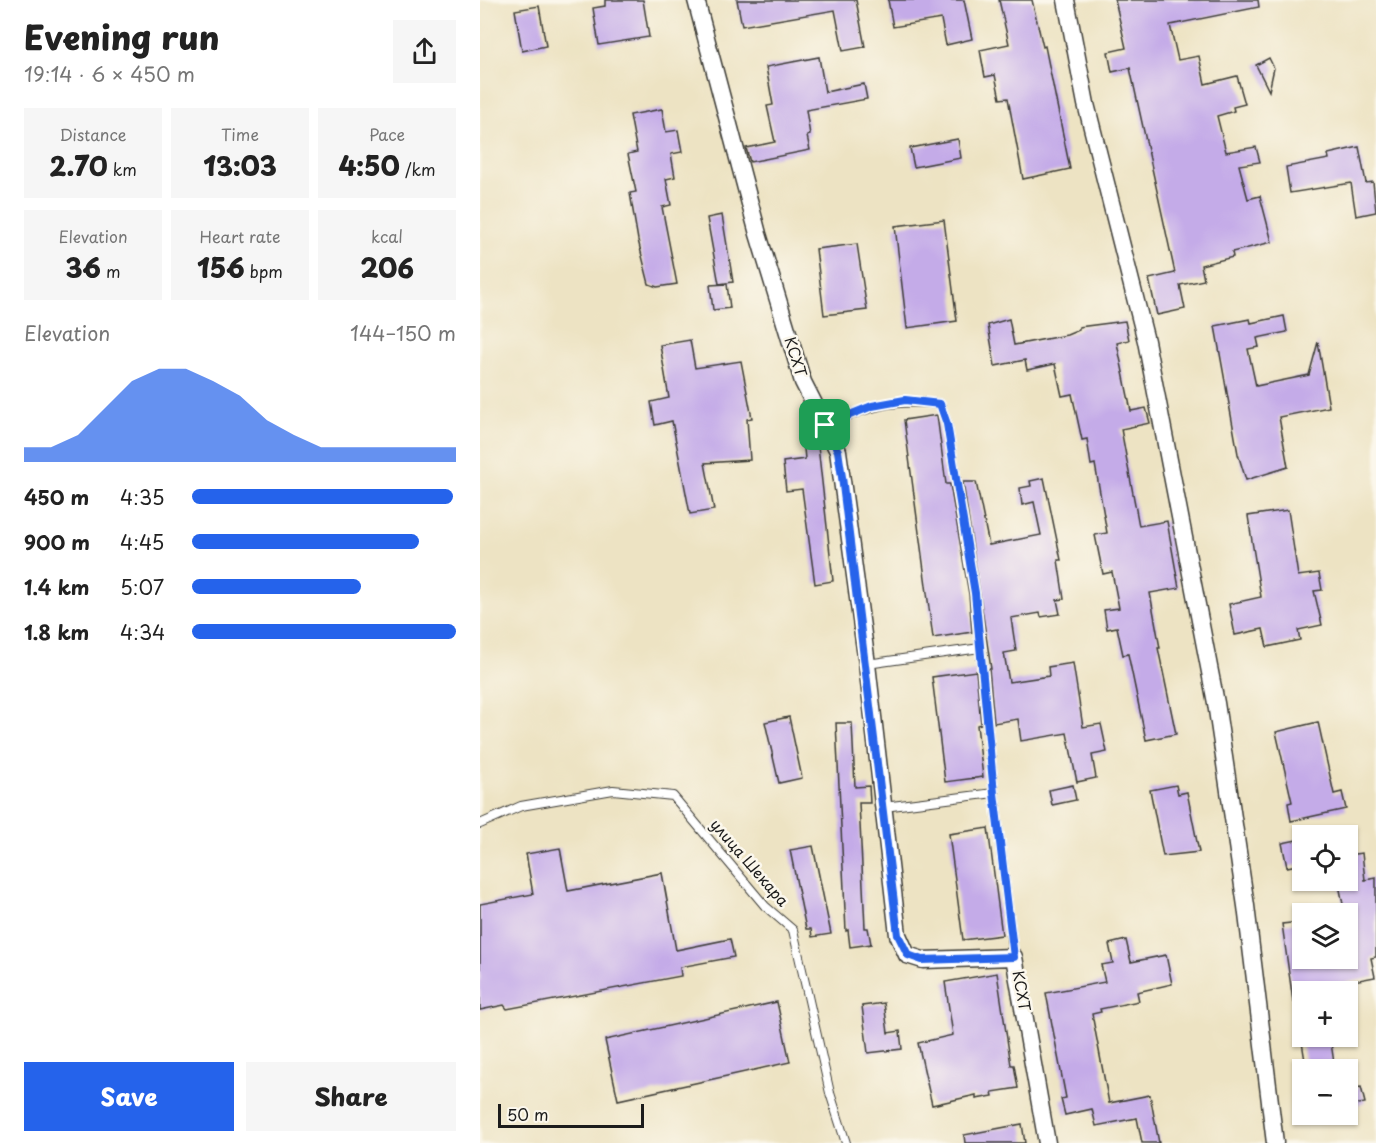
<!DOCTYPE html>
<meta charset="utf-8">
<style>
body{margin:0;font-family:"Playpen Sans",sans-serif;background:#f6f6f6;color:#222;height:100vh;display:flex;flex-direction:column;font-size:22px;white-space:nowrap}
*{box-sizing:border-box;margin:0}
p{font-size:20px;color:#767676}
.icon{flex:none;width:33px;height:33px;fill:none;stroke:currentColor;stroke-width:2;stroke-linecap:round;stroke-linejoin:round}
.map{position:relative;flex:1;overflow:hidden}
.panel{display:flex;flex-direction:column;background:#fff;width:480px}
.panel>*{flex:none}
.tools{position:absolute;left:812px;top:825px;display:grid;gap:12px}
.tools a{display:grid;place-items:center;width:66px;height:66px;border-radius:0px;background:#fff;box-shadow:0 2px 4px #0004;font-size:30px}
.scale{position:absolute;left:18px;bottom:15px;width:146px;box-sizing:border-box;padding-left:6px;border:3px solid #1c1c1c;border-top:0;font-size:16px;line-height:21px;white-space:nowrap;color:#1c1c1c;-webkit-text-stroke:4px #fbf7ec;paint-order:stroke}
.pin{position:absolute;display:grid;place-items:center;width:51px;height:51px;color:#fff;margin:-26px;border-radius:12px;box-shadow:0 3px 9px #0006}
.round{display:grid;place-items:center;flex:none;width:63px;height:63px;border-radius:0px;background:#f6f6f6}
.head{display:flex;align-items:center;justify-content:space-between;height:102px;padding:0 24px}
h1{font-size:33px;font-weight:800;line-height:45px}
.stats{display:grid;grid-template-columns:repeat(3,1fr);gap:9px;height:102px;padding:6px 24px}
.stats div{display:grid;align-content:center;border-radius:0px;background:#f6f6f6;text-align:center}
.stats b{font-size:26px;font-weight:800}
.stats small{font-size:16px;font-weight:400}
.stats p{font-size:16px}
.chart{height:168px;padding:12px 24px}
.chart p{display:flex;justify-content:space-between}
.chart svg{width:100%;height:108px;margin-top:6px;fill:#2563eb;opacity:.7}
.cta{display:flex;gap:12px;margin-top:auto;padding:12px 24px}
.cta a{flex:1;height:69px;border-radius:0px;background:#2563eb;color:#fff;font-size:24px;font-weight:800;line-height:69px;text-align:center}
.cta a+a{background:#f6f6f6;color:#222}
ul{padding:0 24px;list-style:none;font-size:20px}
li{display:grid;grid-template-columns:96px 72px 1fr;align-items:center;height:45px}
li i{height:15px;border-radius:8px;background:#2563eb}
main{display:flex;flex:1;min-height:0}
.map>svg:first-child{display:block}
.building{fill:#c4abe8}
.lines{fill:none;stroke-linecap:round;stroke-linejoin:round}
.lane-casing{stroke:#3b3a35;stroke-width:10}
.street-casing{stroke:#3b3a35;stroke-width:19}
.lane{stroke:#fff;stroke-width:8}
.street{stroke:#fff;stroke-width:16}
.route-casing{stroke:#fff;stroke-width:12}
.route{stroke:#2563eb;stroke-width:8}
.labels{text-anchor:middle;stroke-width:5;stroke-linejoin:round;paint-order:stroke}
.street-label{font-size:15px;fill:#1c1c1c;stroke:#fbf7ec}
</style>
<main>
<section class="panel">
<div class="head"><div><h1>Evening run</h1><p>19:14 · 6 × 450 m</p></div><a class="round"><svg class="icon" aria-label="share" viewBox="0 0 24 24"><path d="M12 15V3M7 8l5-5 5 5M5 13v7h14v-7"/></svg></a></div>
<div class="stats">
<div><p>Distance</p><b>2.70<small> km</small></b></div>
<div><p>Time</p><b>13:03</b></div>
<div><p>Pace</p><b>4:50<small> /km</small></b></div>
</div>
<div class="stats">
<div><p>Elevation</p><b>36<small> m</small></b></div>
<div><p>Heart rate</p><b>156<small> bpm</small></b></div>
<div><p>kcal</p><b>206</b></div>
</div>
<div class="chart"><p><span>Elevation</span>144–150 m</p>
<svg viewBox="0 0 160 44" preserveAspectRatio="none"><path d="M0 44V38L10 38L20 33L30 22L40 11L50 6L60 6L70 11L80 17L90 27L100 33L110 38L120 38L130 38L140 38L150 38L160 38V44z"/></svg>
</div>
<ul>
<li><b>450 m</b>4:35<i style="width:99%"></i></li>
<li><b>900 m</b>4:45<i style="width:86%"></i></li>
<li><b>1.4 km</b>5:07<i style="width:64%"></i></li>
<li><b>1.8 km</b>4:34<i style="width:100%"></i></li>
</ul>
<div class="cta"><a>Save</a><a>Share</a></div>
</section>
<div class="map">
<svg width="896" height="1143" viewBox="0 0 896 1143">
<rect width="100%" height="100%" fill="#fbf7ec"/>
<filter id="ink" filterUnits="userSpaceOnUse"><feTurbulence type="fractalNoise" baseFrequency=".0167" numOctaves="2"/><feDisplacementMap in="SourceGraphic" scale="12" xChannelSelector="R" yChannelSelector="G"/><feConvolveMatrix kernelMatrix="1 2 1 2 8 2 1 2 1" color-interpolation-filters="sRGB"/></filter>
<filter id="wash" filterUnits="userSpaceOnUse"><feTurbulence type="fractalNoise" baseFrequency=".008" numOctaves="4" result="noise"/><feDisplacementMap in="SourceGraphic" scale="24" xChannelSelector="R" yChannelSelector="G"/><feGaussianBlur stdDeviation="1.35" result="paint"/><feColorMatrix in="noise" values="0 0 0 0 0 0 0 0 0 0 0 0 0 0 0 0 0 1.4 0 .05"/><feComposite in="paint" operator="in"/></filter>
<g filter="url(#wash)">
<rect width="100%" height="100%" fill="#ede3c3"/>
<g id="blocks">
<g class="building">
<path d="M125,0h38l6,37 -50,8 -6,-37 12,-2z"/>
<path d="M257,0h119l9,47 -22,4 -8,-41 -93,16z"/>
<path d="M408,0h76l8,39 -26,6 -5,-26 -48,8z"/>
<path d="M519,0h33l11,47 2,-1 25,123 -47,10 -15,-81 -8,1 -5,-24 -10,2 -5,-27 29,-6z"/>
<path d="M635,0h143l1,7 -89,18 8,35 21,-4 6,28 32,-8 8,28 -12,3 1,4 -17,5 9,36 30,-5 4,15 -21,3 9,34 12,-3 12,46 -40,10 1,5 -32,8 3,15 -24,5 5,24 -28,6 -8,-36 26,-6 -45,-205 -18,4 -4,-20 18,-4z"/>
<path d="M59,6l7,40 -24,5 -7,-41z"/>
<path d="M339,57l6,35 39,-8 3,15 -61,11 4,25 -3,1 3,14 -60,12 -4,-14 29,-6 -8,-36 6,-1 -7,-38z"/>
<path d="M789,58l5,10 -5,23 -13,-26z"/>
<path d="M182,109l4,23 12,-2 4,22 -11,2 4,23 -9,2 5,26 -9,2 15,77 -20,3 -8,-3 -11,-44 -8,-47 6,-1 -8,-38 9,-2 -7,-37z"/>
<path d="M478,139l3,19 -47,9 -4,-19z"/>
<path d="M879,147l7,36 7,-1 3,30 -20,4 -5,-33 -61,10 -4,-26 43,-8 -1,-5z"/>
<path d="M242,215l11,67 -14,2 -12,-66z"/>
<path d="M464,220l13,101 -50,7 -12,-102z"/>
<path d="M377,244l10,66 -43,5 -8,-66z"/>
<path d="M247,284l3,24 -17,2 -3,-25z"/>
<path d="M804,316l3,16 -30,6 2,9 -11,2 8,37 53,-11 9,-33 11,65 -50,10 9,50 -42,13 -8,-26 -23,-128 35,-7 1,4z"/>
<path d="M529,319l5,26 53,-10 12,-5v-3l46,-6 4,19 -12,3 14,68 15,-3 4,15 -29,6 18,97 28,-5 12,67 -29,5 10,55h-2l18,86 -30,6 -18,-86 -5,1 -6,-28 -10,2 -3,-19 15,-2 -7,-36 -9,2 -8,-39 12,-2 -12,-69 -4,1 -4,-26 -5,1 -10,-46 -10,2 -7,-32 -28,6 -2,-10 -30,6 -7,-41z"/>
<path d="M210,340l5,28 46,-7 11,57 -5,1 3,41 -45,3 9,47 -24,4 -18,-93 -17,4 -4,-23 18,-4 -9,-53z"/>
<path d="M457,415l9,69h4l19,110 3,38 -39,6 -29,-218z"/>
<path d="M337,437l16,144 -18,3 -13,-95 -16,2 -3,-29 22,-3 -2,-21z"/>
<path d="M564,478l17,82h-3l6,39 -7,1 3,14 -19,3 -1,-4 -29,5 5,33 -12,2 5,29 40,-6 -1,-9 25,-4 10,64 18,-3 6,28 -15,3 4,23 -19,4 -10,-49 -46,8 -3,-22 -24,4 -5,-54h2l-28,-187h13l13,63 52,-10 -7,-33 -12,3 -2,-17 11,-2 -1,-5z"/>
<path d="M808,510l10,66 21,-3 3,17 -8,1 8,34 -24,5 2,10 -33,7 -4,-18 -28,6 -6,-31 32,-7 -13,-81z"/>
<path d="M496,671l5,53 -4,1 6,52 -38,5 -13,-105z"/>
<path d="M309,717l13,61 -23,5 -14,-61z"/>
<path d="M838,722l16,72 8,-2 4,17 -55,12 -3,-18 4,-1 -16,-70z"/>
<path d="M356,723h16l3,64 14,-1 1,17h-11l6,125h3l3,16 -21,3 -2,-17 -2,1z"/>
<path d="M593,785l3,15 -24,5 -3,-15z"/>
<path d="M696,785l2,9 9,-2 12,60 -36,4 -13,-66z"/>
<path d="M508,828l14,107 -39,5 -14,-106z"/>
<path d="M822,839v25l-15,3 -5,-24z"/>
<path d="M333,846l18,88 -19,3 -1,-8h-5l-16,-79z"/>
<path d="M80,848l8,43 94,-18 14,77 54,-11 4,18 -54,10 1,9 -174,33 -3,-4 -24,5v-106l53,-10 -7,-40z"/>
<path d="M882,853l3,27 11,-2v79l-5,1 4,19 -53,10v5h-20v8l-9,1 -11,-77 18,-2 2,36h17l1,5 33,-6 -6,-43h-2l-7,-34h9v-25z"/>
<path d="M646,940l5,22 35,-7 6,29 -35,8 2,9 -39,8 1,3 -9,2 17,89 41,-8 9,48h-17l-5,-25 -41,8 -4,-17 -27,6 -4,-16 5,-1 -20,-105 59,-11 -4,-17 12,-2 -4,-19z"/>
<path d="M517,973l14,92h3l4,23 -26,4 1,4 -17,3v-4l-44,10 -14,-62 35,-8 -8,-53z"/>
<path d="M297,1002l13,60 -172,38 -13,-60z"/>
<path d="M404,1003l4,30 12,-2 2,18 -34,4 -6,-47z"/>
<path d="M821,1036h29l4,27 -28,4z"/>
<path d="M881,1087l4,16 -18,3v-17z"/>
<path d="M542,1124l3,19h-60l-1,-8z"/>
</g>
</g>
</g>
<g filter="url(#ink)">
<use href="#blocks" fill-opacity="0" stroke="#3b3a35" stroke-width="1.5"/>
<g class="lines">
<g class="lane-casing">
<g id="lane">
<path d="M345,425c45,-19 66,-26 115,-21l7,20 28,169 19,200 20,164"/>
<path d="M387,664l113,-16"/>
<path d="M404,807l110,-14"/>
<path d="M0,824l41,-18 92,-16 60,6 92,110 28,24 37,163 16,50"/>
</g>
</g>
<g class="street-casing">
<g id="street">
<path d="M216,0l62,234 45,148 35,69 29,213 31,271 9,20 16,5 91,-3 33,186"/>
<path d="M586,0l20,104 60,237 70,362 30,203 29,237"/>
</g>
</g>
<use href="#lane" class="lane"/>
<use href="#street" class="street"/>
</g>
</g>
<g class="lines" filter="url(#ink)">
<g class="route-casing">
<path id="route" d="M425,400l35,4 7,20 28,169 19,200 20,164 -92,3 -14,-5 -10,-20 -56,-458 -4,-26 -13,-26 47,-19z"/>
</g>
<use href="#route" class="route"/>
</g>
<g class="labels">
<g class="street-label">
<text transform="translate(315 357) rotate(73)" y="5">КСХТ</text>
<text transform="translate(269 863) rotate(49)" y="5">улица Шекара</text>
<text transform="translate(541 991) rotate(80)" y="5">КСХТ</text>
</g>
</g>
</svg>
<div class="tools">
<a><svg class="icon" aria-label="locate" viewBox="0 0 24 24"><circle cx="12" cy="12" r="6"/><path d="M12 2v4M12 18v4M2 12h4M18 12h4"/></svg></a>
<a><svg class="icon" aria-label="layers" viewBox="0 0 24 24"><path d="M12 4l9 5-9 5-9-5zM3 14l9 5 9-5"/></svg></a>
<a>+</a>
<a>−</a>
</div>
<div class="scale">50 m</div>
<div class="pin" style="left:345px;top:425px;background:#1e9e55"><svg class="icon" aria-label="arrive" viewBox="0 0 24 24"><path d="M6 21V4h12l-3 4 3 4H6"/></svg></div>
</div>
</main>
